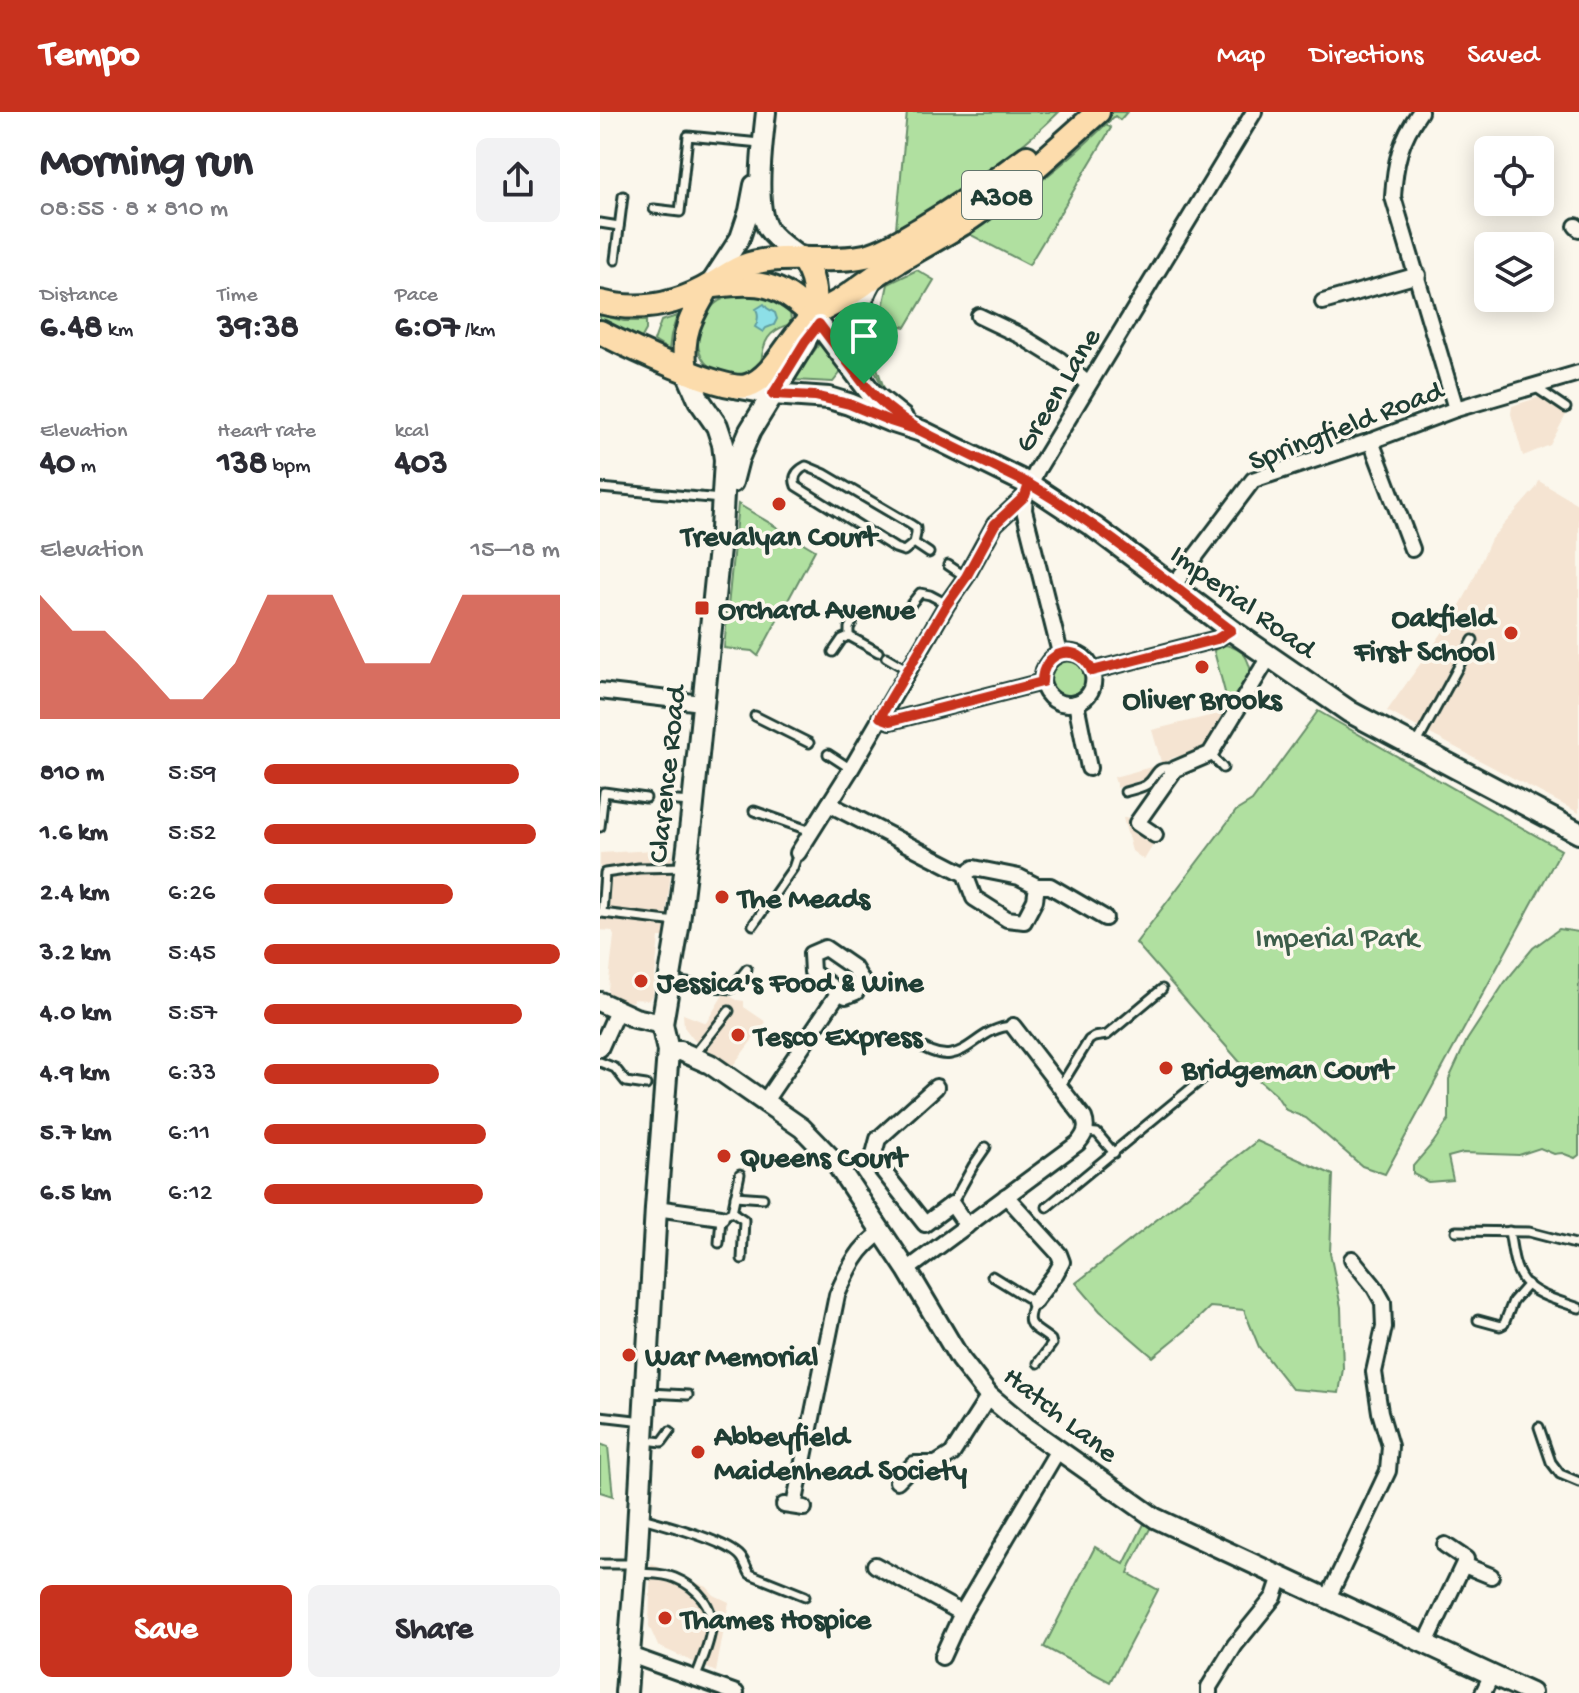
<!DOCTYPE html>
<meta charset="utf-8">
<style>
body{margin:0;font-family:"Gochi Hand",sans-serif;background:#f2f2f3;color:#2b2b33;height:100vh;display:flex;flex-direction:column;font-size:30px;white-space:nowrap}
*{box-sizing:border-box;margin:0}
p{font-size:26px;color:#7c7c81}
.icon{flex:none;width:44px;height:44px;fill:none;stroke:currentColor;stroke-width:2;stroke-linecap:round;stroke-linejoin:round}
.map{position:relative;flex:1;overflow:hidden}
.details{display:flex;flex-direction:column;background:#fff;width:600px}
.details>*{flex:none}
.controls{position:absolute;left:874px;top:24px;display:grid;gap:16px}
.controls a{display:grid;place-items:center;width:80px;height:80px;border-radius:12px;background:#fff;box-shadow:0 4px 20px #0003;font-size:40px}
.pin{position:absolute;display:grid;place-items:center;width:68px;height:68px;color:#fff;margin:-82px -34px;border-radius:50% 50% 50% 0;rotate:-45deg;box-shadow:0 0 8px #0007}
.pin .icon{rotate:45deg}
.round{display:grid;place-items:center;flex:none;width:84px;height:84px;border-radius:12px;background:#f2f2f3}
.overview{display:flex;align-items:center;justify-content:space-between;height:136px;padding:0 40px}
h1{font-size:44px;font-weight:700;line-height:60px}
.stats{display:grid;grid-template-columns:repeat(3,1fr);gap:12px;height:136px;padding:8px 40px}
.stats div{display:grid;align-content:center}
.stats b{font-size:34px;font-weight:700}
.stats small{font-size:22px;font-weight:400}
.stats p{font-size:22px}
.chart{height:224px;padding:16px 40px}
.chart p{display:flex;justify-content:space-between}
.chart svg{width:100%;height:144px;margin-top:8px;fill:#c8321e;opacity:.7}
.action{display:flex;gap:16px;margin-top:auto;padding:16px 40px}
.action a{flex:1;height:92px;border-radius:12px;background:#c8321e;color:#fff;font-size:32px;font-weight:700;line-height:92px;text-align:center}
.action a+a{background:#f2f2f3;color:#2b2b33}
ul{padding:0 40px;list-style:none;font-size:26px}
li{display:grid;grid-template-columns:128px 96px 1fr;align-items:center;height:60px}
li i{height:20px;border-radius:10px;background:#c8321e}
header{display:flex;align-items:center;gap:48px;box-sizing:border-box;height:112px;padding:0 40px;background:#c8321e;color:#fff}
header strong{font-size:38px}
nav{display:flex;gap:44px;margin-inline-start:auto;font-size:28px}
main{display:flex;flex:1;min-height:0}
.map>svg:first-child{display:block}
.built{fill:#f5e4d2}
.green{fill:#b0e0a0;stroke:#688e6a;stroke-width:2}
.water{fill:#8ddfe7;stroke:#619e9f;stroke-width:2}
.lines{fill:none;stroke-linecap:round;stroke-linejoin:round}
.service-casing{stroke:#1f3d34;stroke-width:13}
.minor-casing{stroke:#1f3d34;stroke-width:20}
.tertiary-casing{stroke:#1f3d34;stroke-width:24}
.secondary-casing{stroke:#1f3d34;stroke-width:26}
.primary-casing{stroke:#1f3d34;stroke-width:28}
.service{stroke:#fbf7ec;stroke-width:7}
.minor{stroke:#fbf7ec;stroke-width:14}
.tertiary{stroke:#fbf7ec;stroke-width:18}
.secondary{stroke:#fbf7ec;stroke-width:20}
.primary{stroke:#fcdcac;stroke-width:22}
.route-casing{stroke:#fff;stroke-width:16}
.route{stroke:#c8321e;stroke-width:10}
.poi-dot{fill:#c8321e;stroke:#fbf7ec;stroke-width:3}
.labels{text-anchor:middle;stroke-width:7;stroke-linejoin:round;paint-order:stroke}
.shield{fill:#fbf7ec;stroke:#61756b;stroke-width:2}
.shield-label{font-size:28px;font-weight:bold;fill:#1f3d34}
.street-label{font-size:30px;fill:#1f3d34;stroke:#fbf7ec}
.poi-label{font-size:30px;font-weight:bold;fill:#1f3d34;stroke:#fbf7ec;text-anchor:start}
.park-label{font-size:30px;fill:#3c5e4a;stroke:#fbf7ec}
</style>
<header>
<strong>Tempo</strong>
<nav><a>Map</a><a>Directions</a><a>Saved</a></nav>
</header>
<main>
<section class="details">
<div class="overview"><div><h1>Morning run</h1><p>08:55 · 8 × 810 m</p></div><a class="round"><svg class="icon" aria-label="share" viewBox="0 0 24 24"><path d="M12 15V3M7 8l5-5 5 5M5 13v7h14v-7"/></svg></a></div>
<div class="stats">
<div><p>Distance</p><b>6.48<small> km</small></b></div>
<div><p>Time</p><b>39:38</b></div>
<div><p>Pace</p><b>6:07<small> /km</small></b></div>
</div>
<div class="stats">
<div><p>Elevation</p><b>40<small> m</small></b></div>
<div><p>Heart rate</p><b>138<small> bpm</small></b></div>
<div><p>kcal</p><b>403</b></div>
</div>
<div class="chart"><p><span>Elevation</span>15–18 m</p>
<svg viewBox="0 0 160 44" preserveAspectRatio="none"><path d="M0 44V6L10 17L20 17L30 27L40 38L50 38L60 27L70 6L80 6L90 6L100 27L110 27L120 27L130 6L140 6L150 6L160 6V44z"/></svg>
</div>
<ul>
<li><b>810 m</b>5:59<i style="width:86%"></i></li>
<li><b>1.6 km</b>5:52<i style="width:92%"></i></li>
<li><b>2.4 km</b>6:26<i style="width:64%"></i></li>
<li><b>3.2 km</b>5:45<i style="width:100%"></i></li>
<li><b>4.0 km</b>5:57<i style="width:87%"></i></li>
<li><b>4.9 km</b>6:33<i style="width:59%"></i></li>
<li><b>5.7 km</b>6:11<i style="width:75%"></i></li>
<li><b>6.5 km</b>6:12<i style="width:74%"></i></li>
</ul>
<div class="action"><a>Save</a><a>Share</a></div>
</section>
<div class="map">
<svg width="979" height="1581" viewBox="0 0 979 1581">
<rect width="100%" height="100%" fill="#fbf7ec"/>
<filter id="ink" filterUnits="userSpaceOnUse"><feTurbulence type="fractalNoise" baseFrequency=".0125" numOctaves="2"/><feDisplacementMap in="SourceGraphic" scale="16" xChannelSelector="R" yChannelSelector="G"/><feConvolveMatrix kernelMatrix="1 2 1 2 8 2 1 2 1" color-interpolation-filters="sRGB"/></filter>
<g filter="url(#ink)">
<g class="built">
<path d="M946,283l21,18 -17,32 -27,11 -12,-42 1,-8z"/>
<path d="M939,369l40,24v308l-192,-102 67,-95 14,-25 23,-52 45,-51z"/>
<path d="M630,599l-18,30 -14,13 -24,3 -12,8 -10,-35z"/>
<path d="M555,654l-8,12 -30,10 -3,-11z"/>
<path d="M523,706l19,1 19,13 -17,28 -12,-9z"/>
<path d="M73,737l-9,88h-5l-6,58 -5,5 -15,-1v3l-26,-4 7,-62 -2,-5 -12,-1v-77z"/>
<path d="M124,881l13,7 7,1v6l22,15 -35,46 -37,-28 -10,-13 -1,-13 23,9z"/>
<path d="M51,1452l56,23 7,8 15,7 -13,70 -58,-26 -9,-20z"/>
</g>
<g class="green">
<path d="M307,0h152c-48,46 -103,86 -163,116z"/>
<path d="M510,0h17l-7,8 -5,-4 -9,8 5,4 -82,137 -60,-31c48,-33 94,-68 136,-109l-4,-4z"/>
<path d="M317,158l17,10 -28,47 -16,-4 -7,10 -9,26 12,35 -15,-31 17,-79z"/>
<path d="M150,181c17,4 46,8 40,31 -22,7 -27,17 -29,40 -11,9 -20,12 -35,10 -38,-7 -35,-55 -7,-73 10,-6 20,-7 31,-8z"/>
<path d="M0,203l24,6h22v9l-5,9 -41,-19z"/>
<path d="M77,204l-6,19 -2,15 -15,-9 7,-20z"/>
<path d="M220,231l21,29 -8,10 -40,-2z"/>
<path d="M138,392l77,46 -57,106 -6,-5 -28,-3z"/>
<path d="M626,533c19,5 22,12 26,31l-22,35 -16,-60 1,-2z"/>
<circle cx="467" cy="566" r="18"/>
<path d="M718,599l243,139 -176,324 -23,-8 -56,-48 -20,-8 -10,-15 -31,-27 -109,-125 100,-132 16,-10z"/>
<path d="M959,817l20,3v223l-4,3 -13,-5 -8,1 -14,-6 -21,7 -56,-2 -15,4 5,23 -25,2 -15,-8v-8l20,-23 16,-24v-40l18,-39 38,-58 28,-34z"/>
<path d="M657,1029l76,34 -3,78 11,54 2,62 -4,24 -47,-4 -33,-42 -15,-37 -34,-3 -24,23 -33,27 -53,-46 -24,-28z"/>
<path d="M0,1332l8,3 5,49 -13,-4z"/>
<path d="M545,1410l7,3 -21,40 -3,8 30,17 -48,92 -66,-35 51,-100 29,17z"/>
</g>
<path class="water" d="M164,192l3,4 8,5 2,6 -3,6 -8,3 -3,4 -8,-5c3,-5 4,-13 1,-18z"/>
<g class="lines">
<g class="service-casing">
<g id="service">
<path d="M54,97l26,3 8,-76 72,7"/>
<path d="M0,111l19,3"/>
<path d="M15,148l8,-64"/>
<path d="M935,275l31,21"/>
<path d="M0,376l121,11"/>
<path d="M314,431l2,-9v-6l-6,-4 -85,-50 -19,-8c-8,4 -14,10 -10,20l99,62 9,3 10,-8 15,10"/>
<path d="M348,453l18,12"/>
<path d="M307,497l13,-16 10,2 17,9"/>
<path d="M249,524l29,16"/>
<path d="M233,540l9,-13 7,-3v-8l5,-9"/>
<path d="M286,545l22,13"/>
<path d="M155,604l54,27"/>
<path d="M816,633l57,-105"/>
<path d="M228,642l23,15"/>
<path d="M610,642l13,14"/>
<path d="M525,680c6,-2 16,-4 21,-7 13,-9 7,-21 29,-16"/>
<path d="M64,688l27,2"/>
<path d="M154,699l57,20"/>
<path d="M0,715l4,-35 42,6"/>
<path d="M76,810l-74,-9 3,-40 34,-5 46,-1"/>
<path d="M153,813l40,-57 5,-15"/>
<path d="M71,869l60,8 16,-20"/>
<path d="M313,929c51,37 58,-14 100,-15"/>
<path d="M95,942l34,-43"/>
<path d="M0,950l15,6 11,14 20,3"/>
<path d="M460,975l29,-47 5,-3 13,-2 55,-46"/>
<path d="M485,1020l12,1 17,20"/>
<path d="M135,1084l28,2"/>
<path d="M352,1092l21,-38 13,-19"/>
<path d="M447,1095l159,-131"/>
<path d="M132,1100l12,8 -2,39"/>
<path d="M856,1119l73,1 50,13"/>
<path d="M909,1119c3,15 4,36 14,49 12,16 38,21 56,28"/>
<path d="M119,1131l2,-26 11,-5 8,-38"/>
<path d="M392,1164l42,26c-11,25 -2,23 17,38l1,4 -14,19"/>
<path d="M878,1208l22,6 4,-2 9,-23 15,-17"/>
<path d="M49,1281l39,2"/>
<path d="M0,1304l43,5"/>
<path d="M939,1315l12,35 9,12 19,8"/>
<path d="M46,1328l16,2 8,-11"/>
<path d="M42,1406c21,6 86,23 99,39 4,5 6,12 9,17l55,22"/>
<path d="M0,1452h34"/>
<path d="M38,1461c12,1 26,0 37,5 22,9 40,28 36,53 -3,17 -10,33 -16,48"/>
</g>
</g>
<g class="minor-casing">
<g id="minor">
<path d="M820,0c-20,28 -25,51 -27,85l63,212"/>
<path d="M976,114l3,3"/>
<path d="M723,190l95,-27"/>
<path d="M379,204l42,20 39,24 28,24"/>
<path d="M771,329l41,108"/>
<path d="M425,384l-1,14 36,143"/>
<path d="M573,474l80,-106 118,-39 85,-32 123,-36"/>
<path d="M492,559l125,-32 14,-9"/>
<path d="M0,579l102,12"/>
<path d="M476,591l13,65"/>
<path d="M280,605l11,4 151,-39c0,-36 46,-40 51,-7 5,33 -43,41 -51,7"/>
<path d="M229,692l136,70 9,-6 45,9 18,9 -2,14 -11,21 -17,-2 -33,-21 -9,-24"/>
<path d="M555,723l-18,-12 38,-54 35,-15 59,-97"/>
<path d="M198,741l53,-84 96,-165 19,-27 29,-53 30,-28 12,-26 217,-358"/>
<path d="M437,774h13l55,32"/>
<path d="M0,937l17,-38"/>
<path d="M336,975l-58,52 -4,15 6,13 45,57 27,-20 15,22"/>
<path d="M165,989l74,-109 -27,-20 -1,-18 14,-6 29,20 7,11 -5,13 -10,4 -7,-4"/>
<path d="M406,1084l53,58 3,8 -6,11 -22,29"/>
<path d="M56,1096l65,9"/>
<path d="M307,1158l171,-127c7,-8 10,-15 6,-25l-71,-92"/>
<path d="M297,1369l17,-17h22l16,-10 37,-58"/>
<path d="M184,1393l20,3"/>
<path d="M194,1394l43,-211c11,-25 21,-48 44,-62"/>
<path d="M275,1453l87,48"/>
<path d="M864,1453l27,11"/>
<path d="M728,1486l60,-127 2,-25 -10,-34 -6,-40 10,-45 -1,-25 -9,-16 -22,-27"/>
<path d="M826,1531l40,-84 -21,-14"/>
<path d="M30,1543l106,38"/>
<path d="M342,1545l20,-44 96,-163"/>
<path d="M609,1581v-6l26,-42 39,-48 7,-21"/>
<path d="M883,1581l9,-19"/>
</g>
</g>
<g class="tertiary-casing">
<g id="tertiary">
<path d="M166,0c-3,28 -12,94 2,117 8,12 22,20 33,29"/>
<path d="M112,169l28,-43 9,-27 5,-26"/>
<path d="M0,890l35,16 27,6"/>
<path d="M68,939h12l30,13 92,64 33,34 72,108 53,89 29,37 37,31 129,91 376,175"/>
</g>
</g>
<g class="secondary-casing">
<g id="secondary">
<path d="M213,204l58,77 31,25"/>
<path d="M261,261c-11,-37 -7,-63 12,-96"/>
<path d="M135,275l38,7 56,4 20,6 41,17 31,10 108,53 65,43 137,103 119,82 229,121"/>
<path d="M132,370l6,-23 12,-28 55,-89 7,-24"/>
<path d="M26,1581l10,-129 20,-356 12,-157 -6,-27 17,-102 13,-108 29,-285 4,-69 -2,-16 -6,-18 -18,-26 -13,-30"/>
</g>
</g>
<g class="primary-casing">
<g id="primary">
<path d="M201,146c14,19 15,35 12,58"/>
<path d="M114,174c48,-5 63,-4 99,30"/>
<path d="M0,190c39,10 77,3 112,-18 12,-7 23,-16 37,-20 38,-11 78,0 116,-8 20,-5 38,-17 55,-27 37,-22 72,-46 107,-72"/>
<path d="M0,220c25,13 124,61 147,54 27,-8 44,-51 66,-70 9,-7 21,-11 31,-18 14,-9 26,-19 40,-28 25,-16 52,-30 78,-46 49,-32 92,-73 136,-112"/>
<path d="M86,258c-6,-35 5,-54 23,-84"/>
</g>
</g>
<use href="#service" class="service"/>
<use href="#minor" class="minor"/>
<use href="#tertiary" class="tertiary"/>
<use href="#secondary" class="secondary"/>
<use href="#primary" class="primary"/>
</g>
</g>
<g class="lines" filter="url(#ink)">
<g class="route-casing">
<path id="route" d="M264,272l-45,-60 -14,18 -32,52 42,2 34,8 41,17 31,10 108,53 -4,12 -30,28 -29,53 -19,27 -67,113 11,4 151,-39c0,-32 37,-41 50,-11l125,-32 14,-9c-65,-49 -130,-104 -202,-146 -56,-32 -122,-48 -165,-100"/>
</g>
<use href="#route" class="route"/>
</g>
<g class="poi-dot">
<circle cx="179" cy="392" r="8"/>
<rect x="94" y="488" width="16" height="16" rx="4"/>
<circle cx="911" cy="521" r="8"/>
<circle cx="602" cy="555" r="8"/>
<circle cx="122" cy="785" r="8"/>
<circle cx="41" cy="869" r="8"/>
<circle cx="138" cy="923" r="8"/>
<circle cx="566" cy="956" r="8"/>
<circle cx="124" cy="1044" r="8"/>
<circle cx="29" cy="1243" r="8"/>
<circle cx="98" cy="1340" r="8"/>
<circle cx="65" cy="1506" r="8"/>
</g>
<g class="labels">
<rect class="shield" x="362" y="59" width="80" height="48" rx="6"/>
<g class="shield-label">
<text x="402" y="93">A308</text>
</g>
<g class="street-label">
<text transform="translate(456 277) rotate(-59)" y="10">Green Lane</text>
<text transform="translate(745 312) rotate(-21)" y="10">Springfield Road</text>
<text transform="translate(644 488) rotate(36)" y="10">Imperial Road</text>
<text transform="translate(65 662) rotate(-84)" y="10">Clarence Road</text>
<text transform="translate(462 1301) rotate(38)" y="10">Hatch Lane</text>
</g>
<g class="poi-label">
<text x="179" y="433" text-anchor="middle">Trevalyan Court</text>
<text x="118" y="506">Orchard Avenue</text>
<text x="895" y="514" text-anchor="end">Oakfield<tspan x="895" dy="34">First School</tspan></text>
<text x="602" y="596" text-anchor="middle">Oliver Brooks</text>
<text x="138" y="795">The Meads</text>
<text x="57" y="879">Jessica's Food &amp; Wine</text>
<text x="154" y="933">Tesco Express</text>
<text x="582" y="966">Bridgeman Court</text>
<text x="140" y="1054">Queens Court</text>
<text x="45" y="1253">War Memorial</text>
<text x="114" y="1333">Abbeyfield<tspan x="114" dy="34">Maidenhead Society</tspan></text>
<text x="81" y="1516">Thames Hospice</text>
</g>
<g class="park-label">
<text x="737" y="834">Imperial Park</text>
</g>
</g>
</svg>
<div class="controls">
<a><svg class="icon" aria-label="locate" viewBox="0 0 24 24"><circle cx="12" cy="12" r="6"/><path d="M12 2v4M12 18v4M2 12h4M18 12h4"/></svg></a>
<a><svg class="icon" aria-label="layers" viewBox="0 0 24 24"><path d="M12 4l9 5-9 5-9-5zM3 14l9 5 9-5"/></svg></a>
</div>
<div class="pin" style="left:264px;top:272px;background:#1e9e55"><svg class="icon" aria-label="arrive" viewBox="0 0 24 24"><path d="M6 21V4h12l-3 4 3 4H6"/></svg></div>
</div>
</main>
